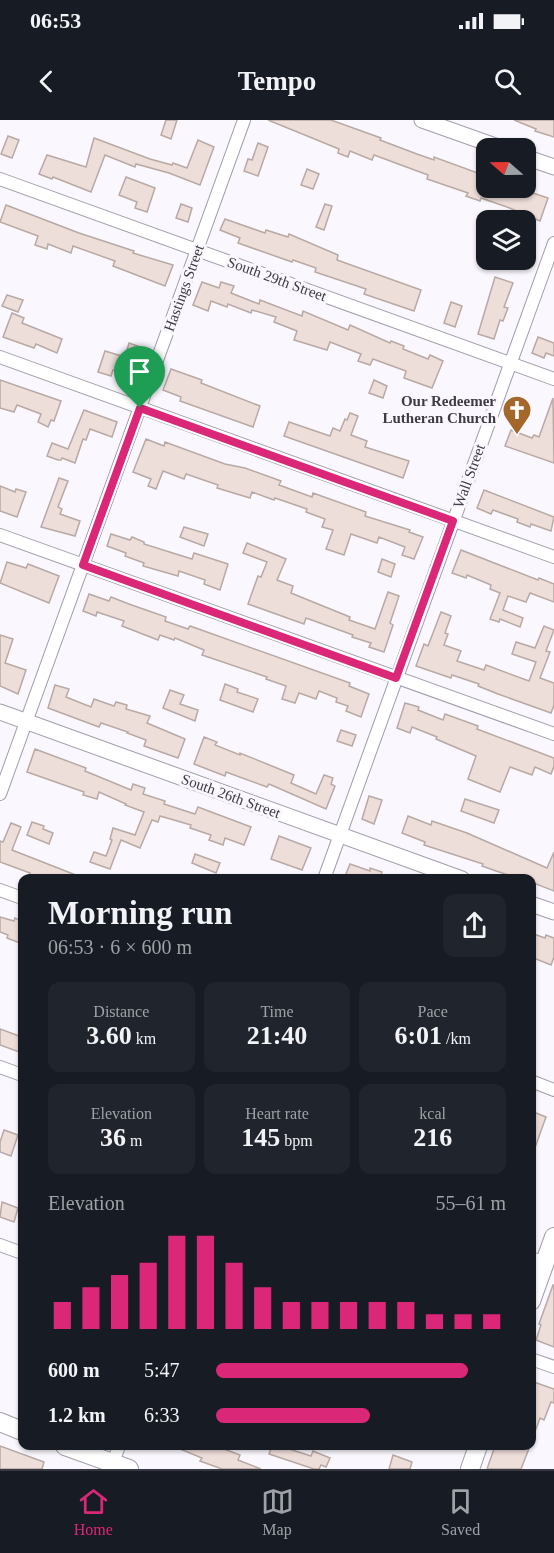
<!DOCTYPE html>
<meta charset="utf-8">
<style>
body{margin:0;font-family:"Times New Roman",serif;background:#20242c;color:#f1f3f6;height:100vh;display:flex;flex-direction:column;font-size:22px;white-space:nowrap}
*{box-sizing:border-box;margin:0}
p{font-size:20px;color:#9ea1a6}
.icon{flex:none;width:33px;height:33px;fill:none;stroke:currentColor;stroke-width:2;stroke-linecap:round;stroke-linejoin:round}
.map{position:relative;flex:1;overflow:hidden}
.side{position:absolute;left:18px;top:754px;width:518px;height:576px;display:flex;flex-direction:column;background:#171b24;border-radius:12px;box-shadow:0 2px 4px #0004}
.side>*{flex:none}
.needle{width:39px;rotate:290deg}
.controls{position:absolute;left:476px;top:18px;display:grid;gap:12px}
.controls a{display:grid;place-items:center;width:60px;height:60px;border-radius:12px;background:#171b24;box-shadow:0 2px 4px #0004;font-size:30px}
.pin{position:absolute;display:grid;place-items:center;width:51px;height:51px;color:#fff;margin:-62px -26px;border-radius:50% 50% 50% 0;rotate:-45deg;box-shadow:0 0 6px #0007}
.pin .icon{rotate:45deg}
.round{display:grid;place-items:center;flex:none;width:63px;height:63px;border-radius:12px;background:#20242c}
.head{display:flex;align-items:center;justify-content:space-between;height:102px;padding:0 30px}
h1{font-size:33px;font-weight:600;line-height:45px}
.metrics{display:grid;grid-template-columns:repeat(3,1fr);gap:9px;height:102px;padding:6px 30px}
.metrics div{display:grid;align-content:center;border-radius:12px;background:#20242c;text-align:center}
.metrics b{font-size:26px;font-weight:600}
.metrics small{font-size:16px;font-weight:400}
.metrics p{font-size:16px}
.chart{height:168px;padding:12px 30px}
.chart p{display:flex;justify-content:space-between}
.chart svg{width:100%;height:108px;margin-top:6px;stroke:#db2777;stroke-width:6}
ul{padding:0 30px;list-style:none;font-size:20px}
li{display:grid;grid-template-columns:96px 72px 1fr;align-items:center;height:45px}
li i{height:15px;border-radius:8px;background:#db2777}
.status{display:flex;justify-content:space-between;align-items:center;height:42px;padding:0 30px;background:#171b24;direction:ltr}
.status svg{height:16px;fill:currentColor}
header{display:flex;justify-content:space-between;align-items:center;height:78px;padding:0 30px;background:#171b24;font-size:27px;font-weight:600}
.menu{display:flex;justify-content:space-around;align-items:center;height:84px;border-top:2px solid #363941;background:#171b24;font-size:16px;color:#9ea1a6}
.menu a{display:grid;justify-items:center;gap:3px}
.menu .selected{color:#db2777}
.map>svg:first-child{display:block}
.building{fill:#eeded9;stroke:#b8a9a4;stroke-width:1.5}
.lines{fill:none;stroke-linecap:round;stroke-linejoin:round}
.minor-casing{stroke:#a09daa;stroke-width:14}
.tertiary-casing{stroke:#a09daa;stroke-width:17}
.secondary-casing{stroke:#a09daa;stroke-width:20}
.minor{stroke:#fff;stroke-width:12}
.tertiary{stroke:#fff;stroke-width:15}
.secondary{stroke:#fff;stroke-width:18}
.route-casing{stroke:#fff;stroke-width:12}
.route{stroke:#db2777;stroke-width:8}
.labels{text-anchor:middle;stroke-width:6;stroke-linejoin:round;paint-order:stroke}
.street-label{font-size:15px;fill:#3d3c41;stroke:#faf8fe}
.poi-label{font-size:15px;font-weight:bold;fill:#3d3c41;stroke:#faf8fe;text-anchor:end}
</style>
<div class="status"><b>06:53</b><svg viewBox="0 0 49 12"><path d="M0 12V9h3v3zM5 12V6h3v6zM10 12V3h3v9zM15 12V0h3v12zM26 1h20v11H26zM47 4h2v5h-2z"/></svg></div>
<header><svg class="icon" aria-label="back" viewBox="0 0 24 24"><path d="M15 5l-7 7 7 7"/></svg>Tempo<svg class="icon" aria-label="search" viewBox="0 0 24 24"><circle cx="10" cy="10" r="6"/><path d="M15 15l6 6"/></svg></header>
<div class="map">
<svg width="554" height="1349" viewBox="0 0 554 1349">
<rect width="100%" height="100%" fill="#faf8fe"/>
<g class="building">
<path d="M166,0h11l-6,19 -10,-4z"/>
<path d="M268,0h63l50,18 -1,2 37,14 17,6v-3l52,19v12h32l30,10 -8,23 -33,-14 -26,-9 -1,3 -14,-5 2,-3 -41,-14 1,-4 -54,-20 -2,5 -22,-9 -2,6 -10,-4 1,-4z"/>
<path d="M514,0h40v17l-19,-6 1,-2z"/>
<path d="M8,16l11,4 -7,18 -11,-4z"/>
<path d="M94,18l56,21 22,6 1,-2 14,5 11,-28 16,7 -14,38 -31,-12 -33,-9 -1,3 -30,-12 -14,37 -38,-15 -1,2 -13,-5 8,-19 39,12z"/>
<path d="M258,23l10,4 -10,29 -14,-5 4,-12 4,1z"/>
<path d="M307,49l12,5 -6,15 -12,-4z"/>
<path d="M126,57l29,11 -8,24 -12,-4 2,-6 -18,-7z"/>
<path d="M181,84l11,4 -4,14 -12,-4z"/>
<path d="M325,84l7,2 -8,24 -8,-3z"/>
<path d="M6,85l73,28 55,18 -1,2 40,12 -8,21 -52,-20 2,-5 -42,-15 -2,7 -23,-9 -1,5 -12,-4 3,-9 -38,-14z"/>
<path d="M225,99l40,14 1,-3 22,7 1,-3 49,21 -1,5 84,30 -7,21 -50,-17 2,-5 -51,-17 1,-4 -23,-8 -1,2 -54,-19 2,-5 -20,-8z"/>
<path d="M495,157l18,6 -9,24 4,1 -5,13 -3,-1 -6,19 -16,-5z"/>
<path d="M202,162l17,6 2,-6 13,4 -3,7 28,11 1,-4 42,16 1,-5 45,19 2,-5 40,18 1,-2 13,5 -1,3 25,10 2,-4 13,6 -11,27 -28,-10 2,-7 -33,-12 -3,6 -12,-4 3,-7 -31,-12 -3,8 -33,-10 3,-9 -23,-9 2,-5 -24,-7 -1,3 -23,-9 -1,3 -16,-6 -3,10 -15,-6z"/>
<path d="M7,175l16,5 -5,12 -16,-6z"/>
<path d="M451,182l11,4 -7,21 -11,-4z"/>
<path d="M12,193l12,5 -2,5 40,16 -5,14 -21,-9 -2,4 -31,-11z"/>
<path d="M538,217l16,6v13l-8,-3 -2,5 -12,-5z"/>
<path d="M129,223l14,5 -9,29 -21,-7 -2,6 -13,-4 7,-21 20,6z"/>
<path d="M171,249l31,11 -1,3 59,23 -7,21 -73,-26 1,-4 -18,-7z"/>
<path d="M0,260l61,21 -7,20 -3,-1 -3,7 -10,-5 3,-8 -24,-9 -3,7 -14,-4z"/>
<path d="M374,260l13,6 -4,12 -14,-5z"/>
<path d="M553,278l1,65 -49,-17 6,-16 21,8 2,-3 5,2z"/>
<path d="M84,290l33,12 -5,15 -22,-8 -4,11 -3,-1 -8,24 -13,-5 -1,2h-3l-11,-4 5,-13 16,6z"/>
<path d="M350,293l8,3 -7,19 16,6 -2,6 44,14 -6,17 -119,-42 5,-14 41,14 3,-8 7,3 5,-12 2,1z"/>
<path d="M146,319l18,7 1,-4 60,22 20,4 36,13 -2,4 33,12 1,-4 53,19 -1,4 45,14 -1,2 14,5 -9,22 -12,-4 3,-8 -26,-10 -2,6 -26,-9 -7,21 -18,-6 7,-19 -11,-3 3,-8 -19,-7 1,-3 -32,-11 -1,2 -22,-8 -2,6 -33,-10 1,-3 -32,-11 -2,5 -21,-8 -7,18 -8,-3 3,-7 -18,-7z"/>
<path d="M59,358l9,3 -10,26 4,2 -2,5 20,7 -5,15 -34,-9z"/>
<path d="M0,366l15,6 1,-3 10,3 -9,25 -17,-6z"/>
<path d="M484,370l70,27 -3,14 -20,-7 -1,3 -13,-5 1,-3 -25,-9 -2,4 -14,-6z"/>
<path d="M184,407l24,7 -4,12 -24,-9z"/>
<path d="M111,414l19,6 2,-3 12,5v2l48,15 2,-6 34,11 -8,26 -16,-6 1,-4 -26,-9 -1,5 -35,-10 1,-3 -19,-7 1,-3 -19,-7z"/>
<path d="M247,423l39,16 -9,21 16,6 -2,7 59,24 -1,3 26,9 13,-37 11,4 -9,27 3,2 -9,27 -15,-5 2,-4 -19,-6 1,-2 -47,-17 -2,6 -56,-20 10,-28 3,1 6,-15 -24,-9z"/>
<path d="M461,430l77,30 1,-2 15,6v18l-24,-9 -4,9 -18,-6 -5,14 20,8 -3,9 -20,-8 -1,3 -9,-3 10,-26 -10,-4 1,-4 -24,-10 -1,3 -14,-5z"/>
<path d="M382,439l13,5 -4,13 -13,-5z"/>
<path d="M7,442l19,6 2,-4 31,12 -10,27 -49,-20z"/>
<path d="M89,474l20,7 2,-4 18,7 37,13 -1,4 23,8 2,-3 160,57 -1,3 20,8 -8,23 -15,-6 2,-5 -12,-4 1,-4 -18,-7 -3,8 -17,-6 -4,10 -13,-4 4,-13 -20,-7 1,-2 -65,-22 2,-5 -29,-12 -1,2 -14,-5 -2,5 -36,-14 2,-5 -27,-9 -1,4 -13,-5z"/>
<path d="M441,492l10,4 -6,17 3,1 -4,11 17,6 -4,10 27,9 2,-5 43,16 7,-19 -24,-8 4,-12 19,6 9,-22 10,4 -8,21 4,1 -10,26 14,5v22l-3,8 -53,-19 -20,-8 1,-2 -27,-9 -1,3 -35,-12 8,-22 4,2z"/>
<path d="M0,515l13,4 -8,24 21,7 -8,24 -18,-8z"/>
<path d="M225,564l13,5 -1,3 21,7 -5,13 -33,-12z"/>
<path d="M55,565l14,4 -3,8 25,10 3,-8 20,7 2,-4 11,3 -1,4 24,7 -3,7 38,16 -7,19 -34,-12 2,-6 -19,-7 1,-1 -27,-9 -2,4 -51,-19z"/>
<path d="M170,570l14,5 -4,9 18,6 -3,11 -32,-13z"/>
<path d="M405,583l14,4 -1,3 25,10 2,-6 33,12 -1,3 77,29v8l-3,8 -16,-7 -3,8 -22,-8 -10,25 -32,-13 8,-23 -40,-17 1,-2 -25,-10 -2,6 -13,-5z"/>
<path d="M341,610l15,5 -4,11 -15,-5z"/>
<path d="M204,617l13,5 -2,3 25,10v-2l54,22 -3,8 25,11 8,-19 9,3 -2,6 4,2 -9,23 -57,-25 -2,3 -41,-15 -1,4 -31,-12z"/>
<path d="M35,629l51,19 -1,3 46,19 2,-6 12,4 -2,6 22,7 -1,3 31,10 3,-7 53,20 -7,18 -19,-7 -2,7 -14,-5 2,-5 -21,-7 1,-3 -31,-9 -2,6 -6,-2 -12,28 -19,-8 -11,29 -20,-7 4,-10 12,4 6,-16 -2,-1 3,-11 22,7 9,-23 -19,-7 1,-1 -27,-12 -2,7 -14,-4 1,-3 -57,-20z"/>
<path d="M369,676l13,4 -8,24 -12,-5z"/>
<path d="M465,679l34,11 -5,13 -33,-12z"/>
<path d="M408,696l23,9 1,-4 35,12 80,35 7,-16v39l-23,-9v-3h-10l-25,-8 -14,-5 1,-2 -59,-19 1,-3 -23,-9z"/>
<path d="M32,702l12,4 -1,3 10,4 -4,11 -22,-9z"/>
<path d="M11,703l10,4 -9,23 74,29h-58l2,-6 -30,-11v-21l3,1z"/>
<path d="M279,716l32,12 -9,22 -31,-11z"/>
<path d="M195,734l25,9 -4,10 -24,-10z"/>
<path d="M350,744l20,7v-3l12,4 -1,3 8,4h-45z"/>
<path d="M0,797l14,4 1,-3 7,3v15l-2,7 -13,-5 1,-3 -8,-3z"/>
<path d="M531,813l14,5 1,-3 8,3v19l-3,8 -20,-8z"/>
<path d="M0,909l22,8v16l-22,-8z"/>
<path d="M531,991l15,6 -14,39h-1z"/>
<path d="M4,1010l14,5 -7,21 -11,-4v-10z"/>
<path d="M2,1082l16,6 -4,14 -14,-5z"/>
<path d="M553,1165h1v62l-18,-7 5,-15 -2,-1z"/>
<path d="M531,1261l23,8v14l-3,-1 -7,18 -4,-2 -8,22z"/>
<path d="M0,1326l44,16 -2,7h-42z"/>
<path d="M173,1326h43l24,9 -2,5 23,9h-39l-22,-8 2,-3z"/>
<path d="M272,1326h8l31,10 2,-5 17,7 -4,9 -5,-2 -2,4h-5l-45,-15z"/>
<path d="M495,1326h35l-9,23h-34z"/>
<path d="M393,1335l19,7 -2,7h-21z"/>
</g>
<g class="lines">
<g class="minor-casing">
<g id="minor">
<path d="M0,59l554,200"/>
<path d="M0,237l554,200"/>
<path d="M0,415l554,199"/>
<path d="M0,674l244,-674"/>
<path d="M324,759l230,-636"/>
<path d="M0,770l22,8"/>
<path d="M0,947l22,8"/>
<path d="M531,961l23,9"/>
<path d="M0,1125l22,8"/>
<path d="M531,1138l14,5"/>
<path d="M531,1239l23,8"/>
<path d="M113,1343l6,-17"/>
</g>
</g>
<g class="tertiary-casing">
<g id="tertiary">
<path d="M422,0l79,28"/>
<path d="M525,37l29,10"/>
<path d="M0,592l462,167"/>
<path d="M531,784l23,8"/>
</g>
</g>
<g class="secondary-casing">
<g id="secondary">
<path d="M531,1181l23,-64"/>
<path d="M0,1302l22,9"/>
<path d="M65,1326l64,23"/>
<path d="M470,1349l8,-23"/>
</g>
</g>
<use href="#minor" class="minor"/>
<use href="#tertiary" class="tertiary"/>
<use href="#secondary" class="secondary"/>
</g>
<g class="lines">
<g class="route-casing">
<path id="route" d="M140,288l313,113 -57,157 -313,-113z"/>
</g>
<use href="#route" class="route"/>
</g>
<defs>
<g id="church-pin" transform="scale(1.5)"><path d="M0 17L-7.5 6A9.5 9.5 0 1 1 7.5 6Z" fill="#a4672b" stroke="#faf8fe"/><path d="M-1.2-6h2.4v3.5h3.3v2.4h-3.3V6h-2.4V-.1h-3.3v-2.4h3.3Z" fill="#fff"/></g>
</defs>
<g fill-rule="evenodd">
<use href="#church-pin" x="517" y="290"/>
</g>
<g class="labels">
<g class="street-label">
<text transform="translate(277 159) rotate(20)" y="5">South 29th Street</text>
<text transform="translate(184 168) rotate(-70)" y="5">Hastings Street</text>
<text transform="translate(469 356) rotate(-70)" y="5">Wall Street</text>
<text transform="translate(231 676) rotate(20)" y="5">South 26th Street</text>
</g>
<g class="poi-label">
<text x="496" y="286">Our Redeemer<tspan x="496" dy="17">Lutheran Church</tspan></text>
</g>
</g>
</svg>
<div class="controls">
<a><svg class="needle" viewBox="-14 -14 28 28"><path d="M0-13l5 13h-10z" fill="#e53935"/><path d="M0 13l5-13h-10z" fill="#9ea1a6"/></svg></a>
<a><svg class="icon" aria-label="layers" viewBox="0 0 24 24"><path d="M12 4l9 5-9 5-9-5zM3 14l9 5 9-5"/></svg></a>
</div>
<div class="pin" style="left:140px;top:288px;background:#1e9e55"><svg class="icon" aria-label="arrive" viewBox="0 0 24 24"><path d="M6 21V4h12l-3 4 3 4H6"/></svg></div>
<section class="side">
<div class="head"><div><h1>Morning run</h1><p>06:53 · 6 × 600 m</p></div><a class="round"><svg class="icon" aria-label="share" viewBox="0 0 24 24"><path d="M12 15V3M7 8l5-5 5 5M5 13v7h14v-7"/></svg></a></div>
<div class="metrics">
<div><p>Distance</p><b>3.60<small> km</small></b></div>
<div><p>Time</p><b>21:40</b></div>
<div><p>Pace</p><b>6:01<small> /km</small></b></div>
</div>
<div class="metrics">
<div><p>Elevation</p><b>36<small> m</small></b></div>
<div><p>Heart rate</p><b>145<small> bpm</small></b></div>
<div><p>kcal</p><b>216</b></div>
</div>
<div class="chart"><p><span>Elevation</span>55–61 m</p>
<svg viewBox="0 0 160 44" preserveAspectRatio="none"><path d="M5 44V33M15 44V27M25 44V22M35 44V17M45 44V6M55 44V6M65 44V17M75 44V27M85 44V33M95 44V33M105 44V33M115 44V33M125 44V33M135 44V38M145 44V38M155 44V38"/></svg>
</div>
<ul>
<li><b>600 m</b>5:47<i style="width:87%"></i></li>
<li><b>1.2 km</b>6:33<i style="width:53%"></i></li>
</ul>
</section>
</div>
<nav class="menu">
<a class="selected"><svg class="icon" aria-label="home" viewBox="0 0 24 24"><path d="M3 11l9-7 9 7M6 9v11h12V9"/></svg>Home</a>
<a><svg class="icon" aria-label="map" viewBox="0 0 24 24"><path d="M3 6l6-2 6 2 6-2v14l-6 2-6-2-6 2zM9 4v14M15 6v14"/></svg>Map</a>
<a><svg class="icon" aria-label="saved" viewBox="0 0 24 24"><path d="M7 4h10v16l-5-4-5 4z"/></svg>Saved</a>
</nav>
